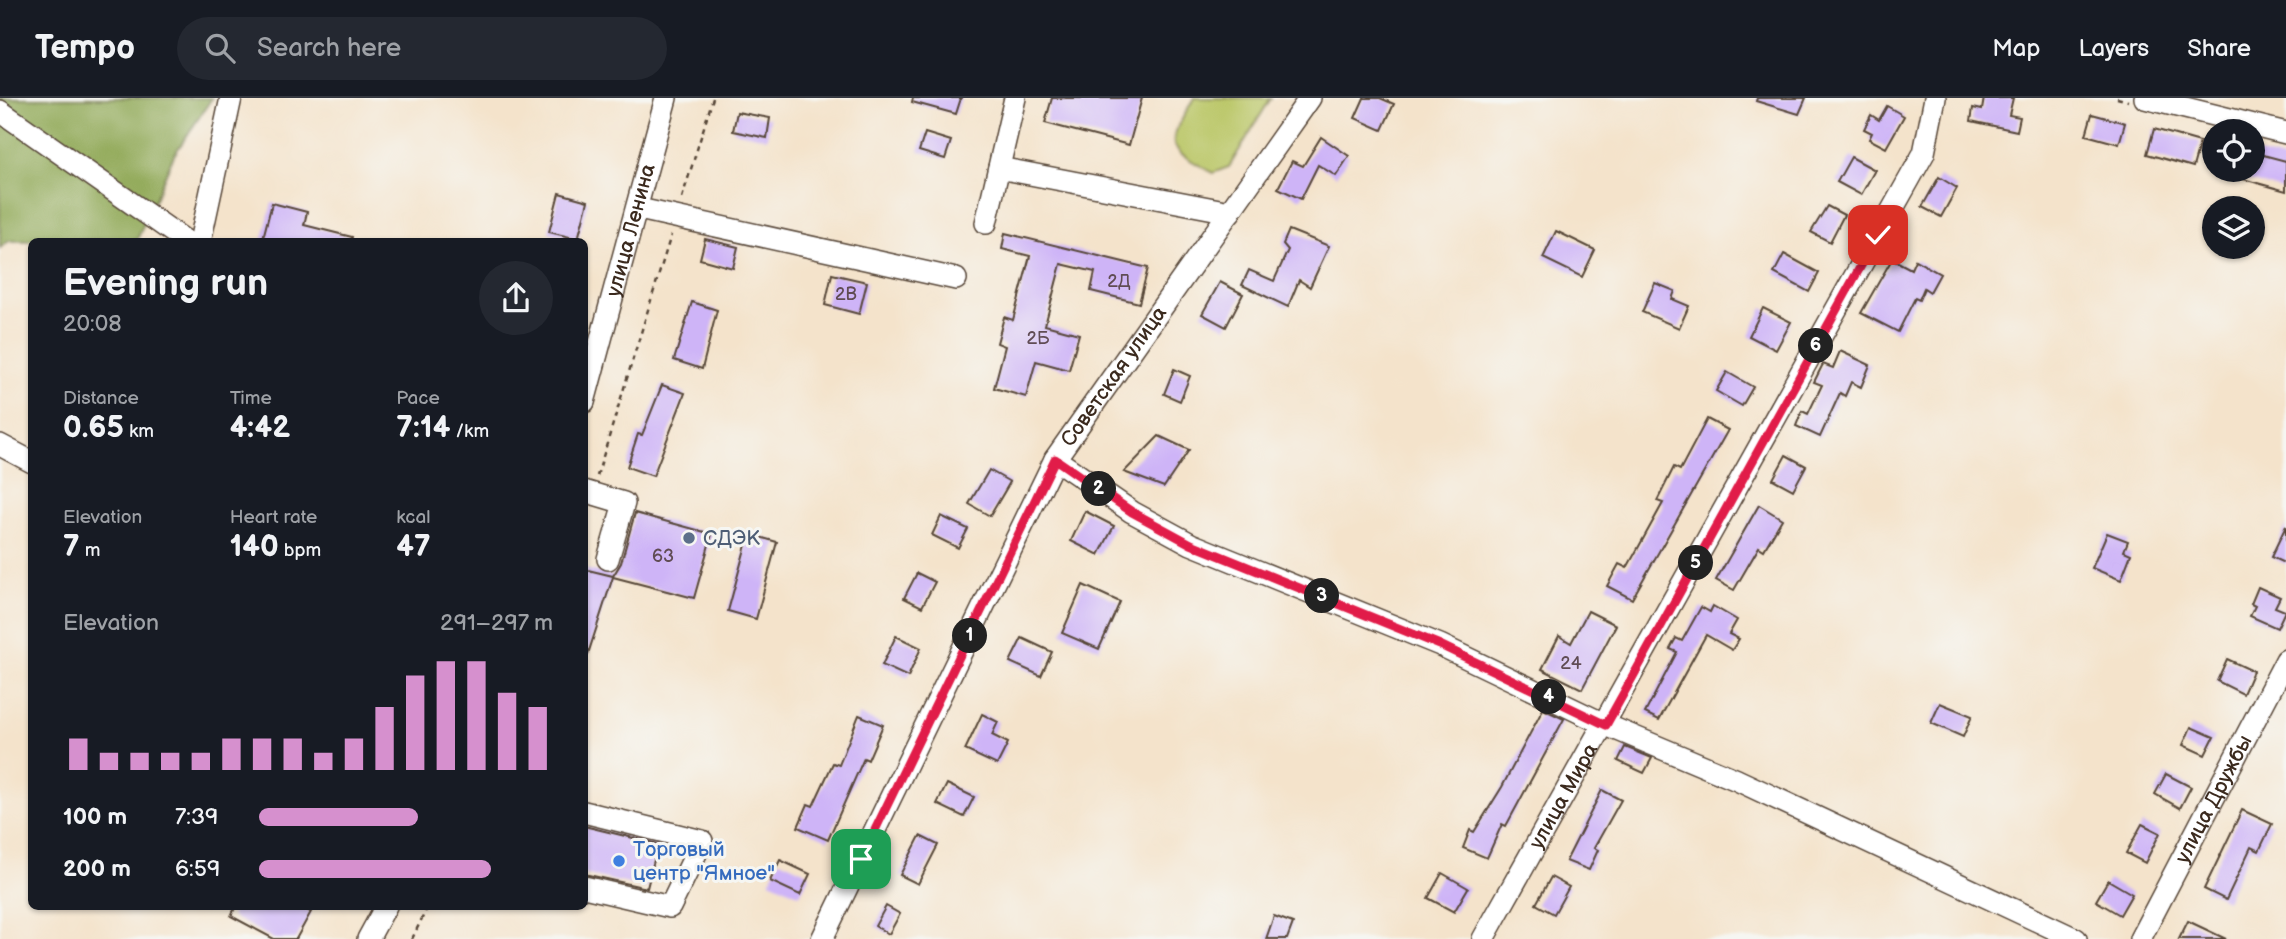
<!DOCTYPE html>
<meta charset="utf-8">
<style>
body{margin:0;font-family:"Balsamiq Sans",sans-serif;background:#242831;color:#f1f3f6;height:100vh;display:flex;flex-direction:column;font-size:26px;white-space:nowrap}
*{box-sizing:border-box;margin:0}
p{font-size:23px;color:#9ea1a6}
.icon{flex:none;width:38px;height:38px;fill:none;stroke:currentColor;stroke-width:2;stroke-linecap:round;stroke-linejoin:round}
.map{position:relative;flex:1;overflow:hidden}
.sheet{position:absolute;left:28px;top:140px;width:560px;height:672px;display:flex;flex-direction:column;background:#171b24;border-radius:10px;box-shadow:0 2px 5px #0004}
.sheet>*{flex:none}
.fabs{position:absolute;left:2202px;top:21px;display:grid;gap:14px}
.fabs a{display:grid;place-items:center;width:63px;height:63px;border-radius:50%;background:#171b24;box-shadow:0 2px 5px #0004;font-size:35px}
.pin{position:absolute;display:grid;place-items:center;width:60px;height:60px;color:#fff;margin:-30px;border-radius:14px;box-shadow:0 4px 10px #0006}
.km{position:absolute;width:35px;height:35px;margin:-18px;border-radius:50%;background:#222;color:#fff;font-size:19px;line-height:35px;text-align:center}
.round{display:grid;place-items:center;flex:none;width:74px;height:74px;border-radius:37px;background:#242831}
.overview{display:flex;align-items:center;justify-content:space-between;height:119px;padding:0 35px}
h1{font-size:38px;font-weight:600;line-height:52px}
.metrics{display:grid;grid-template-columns:repeat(3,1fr);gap:10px;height:119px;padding:7px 35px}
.metrics div{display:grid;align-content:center}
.metrics b{font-size:30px;font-weight:600}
.metrics small{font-size:19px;font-weight:400}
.metrics p{font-size:19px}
.chart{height:196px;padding:14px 35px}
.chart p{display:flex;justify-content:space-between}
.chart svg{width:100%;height:126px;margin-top:7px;stroke:#d690ce;stroke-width:6}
ul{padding:0 35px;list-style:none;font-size:23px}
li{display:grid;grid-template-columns:112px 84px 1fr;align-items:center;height:52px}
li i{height:18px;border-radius:9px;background:#d690ce}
header{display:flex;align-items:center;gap:42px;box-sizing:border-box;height:98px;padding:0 35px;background:#171b24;border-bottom:2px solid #363941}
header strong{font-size:33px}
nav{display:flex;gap:38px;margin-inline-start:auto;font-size:24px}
.search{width:490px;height:63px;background:#242831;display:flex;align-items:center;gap:18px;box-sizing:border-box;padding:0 24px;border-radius:38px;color:#9ea1a6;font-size:26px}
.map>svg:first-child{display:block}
.green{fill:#bbc769;stroke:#7b7844;stroke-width:2}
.forest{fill:#94ac5d;stroke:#686b3e;stroke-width:2}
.building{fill:#ceb4f7}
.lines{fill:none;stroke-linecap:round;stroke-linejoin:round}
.minor-casing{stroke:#574638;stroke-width:24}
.path{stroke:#574638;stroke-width:2.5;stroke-dasharray:5 5;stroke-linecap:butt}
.minor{stroke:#fff;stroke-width:21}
.route-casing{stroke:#fff;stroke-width:14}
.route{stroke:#e11d48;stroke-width:9}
.service-dot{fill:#5c6f8a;stroke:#f6f6f2;stroke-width:2.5}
.shop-dot{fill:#3f7fe0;stroke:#f6f6f2;stroke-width:2.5}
.labels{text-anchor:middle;stroke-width:6;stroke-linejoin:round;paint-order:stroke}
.number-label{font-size:18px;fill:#604c54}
.street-label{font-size:21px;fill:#3b2a1e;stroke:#f6f6f2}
.service-label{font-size:21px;fill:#4e5e75;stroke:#f6f6f2;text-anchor:start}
.shop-label{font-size:21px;fill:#366cbe;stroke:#f6f6f2;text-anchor:start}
</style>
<header>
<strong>Tempo</strong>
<div class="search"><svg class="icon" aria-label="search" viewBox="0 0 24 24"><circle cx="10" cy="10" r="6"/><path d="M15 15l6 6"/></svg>Search here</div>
<nav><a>Map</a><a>Layers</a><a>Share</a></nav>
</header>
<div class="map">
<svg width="2286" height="841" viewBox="0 0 2286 841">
<rect width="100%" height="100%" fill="#f6f6f2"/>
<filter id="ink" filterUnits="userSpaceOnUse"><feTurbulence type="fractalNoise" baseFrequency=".0143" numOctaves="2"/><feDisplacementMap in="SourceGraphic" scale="14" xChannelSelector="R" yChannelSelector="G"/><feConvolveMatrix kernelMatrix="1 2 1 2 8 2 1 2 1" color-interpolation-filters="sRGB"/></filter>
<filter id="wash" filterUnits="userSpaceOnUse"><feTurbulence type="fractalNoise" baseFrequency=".00686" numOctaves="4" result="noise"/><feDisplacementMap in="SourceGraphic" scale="28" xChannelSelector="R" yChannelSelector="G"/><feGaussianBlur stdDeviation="1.57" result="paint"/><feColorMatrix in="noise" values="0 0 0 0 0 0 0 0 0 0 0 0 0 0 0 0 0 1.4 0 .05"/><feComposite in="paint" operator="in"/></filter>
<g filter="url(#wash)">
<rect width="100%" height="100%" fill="#f4e3cb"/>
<path class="green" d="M1194,0h77l-42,69 -16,6c-50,-28 -47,-26 -19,-75z"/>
<path class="forest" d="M0,0h212l-38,57 -37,85 -128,1 -9,7z"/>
<g id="blocks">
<g class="building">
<path d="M913,0h48l-5,16 -44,-12z"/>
<path d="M1052,0h90l-13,47 -84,-22z"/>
<path d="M1364,0h16l14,6 -12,26 -27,-12z"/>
<path d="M1757,0h49l-7,16 -43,-13z"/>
<path d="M1984,0h29l-4,17 11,2 -3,14 -46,-10 2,-13 9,2z"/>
<path d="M1887,8l17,10 -18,32 -17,-9 3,-6 -8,-4 7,-14 8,5z"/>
<path d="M737,14l33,6 -3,20 -34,-7z"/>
<path d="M2092,16l33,9 -6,21 -33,-9z"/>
<path d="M2154,31l46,13 -7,25 -46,-13z"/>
<path d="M925,35l26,8 -6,18 -26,-8z"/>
<path d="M1321,39l28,19 -13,20 -18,-11 -17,34 -23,-11 14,-27 11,5z"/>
<path d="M2252,54l34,9v30l-61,-17v-4h27z"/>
<path d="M1851,59l24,13 -14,25 -24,-13z"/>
<path d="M1939,79l18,11 -16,29 -19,-10z"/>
<path d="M559,95l29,8 -10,38 -29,-7z"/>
<path d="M272,105l35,9 -3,13 48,12 -1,5h-89z"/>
<path d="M1827,108l17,9 -14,27 -19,-10z"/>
<path d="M1289,132l40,16 -19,41 -11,-7 -11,27 -46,-22 7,-15 25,11 14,-31 -5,-6z"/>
<path d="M1556,133l39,19 -13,27 -39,-19z"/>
<path d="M1005,135l143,35 -9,35 -48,-12 4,-19 -34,-8 -16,61 34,9 -10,36 -33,-9 -10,36 -32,-9 11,-42 -8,-3 7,-26 9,3 17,-64 -28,-7z"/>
<path d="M705,141l33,8 -5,21 -33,-9z"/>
<path d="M1784,156l35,19 -10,19 -35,-19z"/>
<path d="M1892,161l19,10 4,-9 25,14 -10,18 -6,-4 -5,12 -4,-2 -17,34 -37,-19z"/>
<path d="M832,176l35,8 -8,32 -34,-9z"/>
<path d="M1220,184l23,12 -17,33 -24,-13z"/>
<path d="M1655,185l20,8 -3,8 17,7 -10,22 -37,-16z"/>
<path d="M692,204l25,8 -15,59 -28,-9z"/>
<path d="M1763,210l28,14 -15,28 -27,-14z"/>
<path d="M1840,253l30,14 -9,22 -10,-5 -6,14 -5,-3 -20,44 -24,-11 6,-15 6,3 14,-29 -8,-3 9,-18 10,4z"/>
<path d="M1174,271l16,7 -10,25 -16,-7z"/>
<path d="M1727,274l26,15 -11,19 -26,-15z"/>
<path d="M662,287l23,8 -32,83 -26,-9 11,-33 4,1z"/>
<path d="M1707,321l21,11 -96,169 -25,-13 12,-22 8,4 36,-65 -6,-2 17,-34 6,3z"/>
<path d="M1159,338l30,14 -25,37 -40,-15z"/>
<path d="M1786,357l20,11 -13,24 -20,-11z"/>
<path d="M989,372l21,12 -20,34 -21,-12z"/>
<path d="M1759,407l23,14 -18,31 -5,-3 -25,43 -18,-10z"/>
<path d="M1085,413l29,15 -15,29 -28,-14z"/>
<path d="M635,415l77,21 -18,64 -81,-21 -25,77 -4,-1v-84l29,7 8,-13z"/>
<path d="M941,418l27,13 -10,19 -26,-13z"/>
<path d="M2286,428v38l-15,-7z"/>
<path d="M2107,435l21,8 -4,10 7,3 -10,26 -29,-12z"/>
<path d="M749,436l28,8 -21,77 -28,-8z"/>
<path d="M917,475l18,9 -13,25 -18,-9z"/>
<path d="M1083,487l37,17 -21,47 -37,-16z"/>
<path d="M2258,489l22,10 -5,10 10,4 -8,17 -27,-12 5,-10 -4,-2z"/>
<path d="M1713,508l24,14 -8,14 10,5 -7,11 -26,-15 -47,85 -14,-7 32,-61 -7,-3 6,-11 6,3 19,-34 9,5z"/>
<path d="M1588,513l28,14 -34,64 -40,-20 17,-33 12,7z"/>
<path d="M896,538l25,12 -13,29 -26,-12z"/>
<path d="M1022,540l30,14 -11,24 -31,-14z"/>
<path d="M2227,561l26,12 -10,23 -26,-13z"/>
<path d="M1940,605l32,13 -9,21 -32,-14z"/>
<path d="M1543,611l21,10 -58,107 -4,-2 -15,34 -24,-10 7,-18 4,2 28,-45z"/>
<path d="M982,616l16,8 -6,13 16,8 -11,22 -32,-15z"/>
<path d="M859,617l24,10 -15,35 -4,-2 -36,82 -30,-13 10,-23 5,2 20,-43 6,2z"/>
<path d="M2191,629l23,10 -9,18 -22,-10z"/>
<path d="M1625,649l27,11 -8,15 -26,-12z"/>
<path d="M2166,676l25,13 -11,21 -25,-14z"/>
<path d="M947,686l27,13 -10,20 -27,-13z"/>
<path d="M1602,692l19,10 -27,48 4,2 -9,20 -23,-9z"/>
<path d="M2242,712l30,14 -13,27 -8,-4 -25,53 -22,-11z"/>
<path d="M2142,726l18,9 -15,30 -19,-10z"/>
<path d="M584,728l74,18 -11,44 -63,-14z"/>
<path d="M920,738l18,9 -20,39 -18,-9z"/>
<path d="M780,762l30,14 -10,21 -30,-14z"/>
<path d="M1442,775l26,15 -14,24 -26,-14z"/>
<path d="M1551,779l18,10 -15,27 -18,-10z"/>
<path d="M2108,782l24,14 -12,21 -24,-14z"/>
<path d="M236,808h64l11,6 -15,27h-22l-43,-23z"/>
<path d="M886,808l14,8 -11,20 -14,-8z"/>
<path d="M1274,818l19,7 -6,16h-21z"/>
<path d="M2188,823l38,18h-47z"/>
</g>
</g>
</g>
<g filter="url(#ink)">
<use href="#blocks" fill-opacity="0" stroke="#574638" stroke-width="2"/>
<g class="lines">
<g class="minor-casing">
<g id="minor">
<path d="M2145,0l141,35"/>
<path d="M0,13l187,131"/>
<path d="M999,70l231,44"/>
<path d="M639,111l317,70"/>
<path d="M986,125l29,-125"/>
<path d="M200,144l31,-144"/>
<path id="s1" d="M584,304l82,-304"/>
<path d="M0,347l32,17"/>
<path d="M1055,361l77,53 59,32 249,101 166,80 131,55 339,159"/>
<path d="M584,393l40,12 -16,56"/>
<path d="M584,714l118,29 -32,66 -86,-20"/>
<path d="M368,841l18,-33"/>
<path id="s2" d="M822,841l233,-480 255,-361"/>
<path id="s3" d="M1483,841l441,-786 11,-55"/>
<path id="s4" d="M2140,841l146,-279"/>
</g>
</g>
<g class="path">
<path d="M2117,0l11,3"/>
<path d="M682,100l31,-100"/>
<path d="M597,378l74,-241"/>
<path d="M412,841l16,-33"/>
</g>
<use href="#minor" class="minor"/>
</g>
</g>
<g class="lines" filter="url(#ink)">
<g class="route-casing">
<path id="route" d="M861,761l194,-400 77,53 59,32 249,101 166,80 272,-490"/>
</g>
<use href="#route" class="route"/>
</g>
<circle class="service-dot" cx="689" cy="440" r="7"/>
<circle class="shop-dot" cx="619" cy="763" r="7"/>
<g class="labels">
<g class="number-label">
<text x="1119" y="189">2Д</text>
<text x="846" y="202">2В</text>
<text x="1038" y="246">2Б</text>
<text x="663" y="464">63</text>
<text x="1571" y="571">24</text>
</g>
<g class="street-label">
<text dy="7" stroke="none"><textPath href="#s1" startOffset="178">улица Ленина</textPath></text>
<text dy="7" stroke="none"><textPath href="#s2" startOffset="635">Советская улица</textPath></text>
<text dy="7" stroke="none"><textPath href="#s3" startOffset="164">улица Мира</textPath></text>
<text dy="7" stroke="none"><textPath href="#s4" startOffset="158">улица Дружбы</textPath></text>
</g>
<g class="service-label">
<text x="703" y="447">СДЭК</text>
</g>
<g class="shop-label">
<text x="633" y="758">Торговый<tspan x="633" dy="24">центр "Ямное"</tspan></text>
</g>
</g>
</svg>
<div class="fabs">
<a><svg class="icon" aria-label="locate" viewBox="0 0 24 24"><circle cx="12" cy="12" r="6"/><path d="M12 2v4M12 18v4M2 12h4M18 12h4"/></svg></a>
<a><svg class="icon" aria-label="layers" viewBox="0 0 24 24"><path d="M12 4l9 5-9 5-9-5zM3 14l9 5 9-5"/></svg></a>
</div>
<div class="pin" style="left:861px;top:761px;background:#1e9e55"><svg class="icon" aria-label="arrive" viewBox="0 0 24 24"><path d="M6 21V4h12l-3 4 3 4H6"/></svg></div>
<div class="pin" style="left:1878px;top:137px;background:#d93025"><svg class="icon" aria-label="check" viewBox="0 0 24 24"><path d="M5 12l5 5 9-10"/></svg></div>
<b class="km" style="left:970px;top:538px">1</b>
<b class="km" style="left:1099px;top:391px">2</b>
<b class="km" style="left:1322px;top:498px">3</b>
<b class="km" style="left:1549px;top:599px">4</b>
<b class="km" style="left:1696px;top:465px">5</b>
<b class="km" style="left:1816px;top:248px">6</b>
<section class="sheet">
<div class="overview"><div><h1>Evening run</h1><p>20:08</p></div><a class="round"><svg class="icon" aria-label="share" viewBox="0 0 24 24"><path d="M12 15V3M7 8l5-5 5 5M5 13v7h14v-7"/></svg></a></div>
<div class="metrics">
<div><p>Distance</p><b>0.65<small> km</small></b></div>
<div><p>Time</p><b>4:42</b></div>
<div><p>Pace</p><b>7:14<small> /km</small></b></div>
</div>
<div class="metrics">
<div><p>Elevation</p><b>7<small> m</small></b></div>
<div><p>Heart rate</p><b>140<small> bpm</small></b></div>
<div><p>kcal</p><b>47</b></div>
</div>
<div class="chart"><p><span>Elevation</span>291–297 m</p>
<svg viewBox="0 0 160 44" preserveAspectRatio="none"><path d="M5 44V33M15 44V38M25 44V38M35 44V38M45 44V38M55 44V33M65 44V33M75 44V33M85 44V38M95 44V33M105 44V22M115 44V11M125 44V6M135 44V6M145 44V17M155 44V22"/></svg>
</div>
<ul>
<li><b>100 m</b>7:39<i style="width:54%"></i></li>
<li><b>200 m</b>6:59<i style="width:79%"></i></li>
</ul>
</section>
</div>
